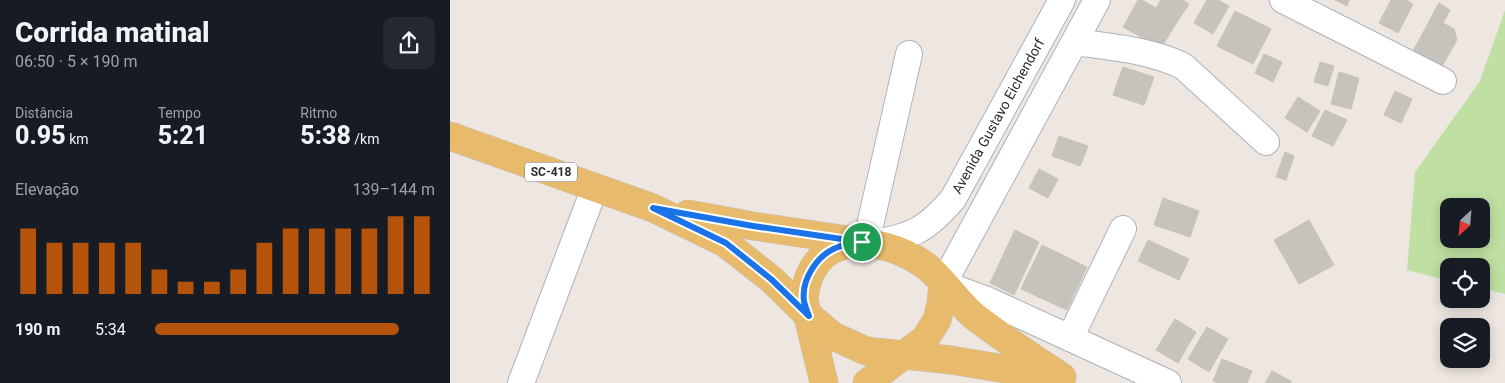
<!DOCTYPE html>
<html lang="pt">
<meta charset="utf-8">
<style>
body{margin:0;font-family:Roboto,sans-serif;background:#242831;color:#f1f3f6;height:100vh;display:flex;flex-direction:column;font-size:19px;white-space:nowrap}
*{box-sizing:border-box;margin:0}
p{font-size:16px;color:#9ea1a6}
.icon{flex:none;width:28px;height:28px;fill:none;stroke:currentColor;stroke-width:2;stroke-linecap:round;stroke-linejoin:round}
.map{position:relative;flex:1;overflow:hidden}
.side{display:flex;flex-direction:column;background:#171b24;width:450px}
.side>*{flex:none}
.needle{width:32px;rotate:206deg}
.controls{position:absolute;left:990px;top:198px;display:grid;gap:10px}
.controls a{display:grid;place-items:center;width:50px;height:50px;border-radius:10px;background:#171b24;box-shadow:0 2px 12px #0003;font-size:25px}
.pin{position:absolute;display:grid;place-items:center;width:42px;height:42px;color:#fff;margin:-21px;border:2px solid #fff;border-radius:50%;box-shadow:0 1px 5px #0007}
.round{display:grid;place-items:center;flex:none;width:52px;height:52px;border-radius:10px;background:#242831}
.head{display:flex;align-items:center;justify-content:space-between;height:85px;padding:0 15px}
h1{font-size:28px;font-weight:800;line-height:38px}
.metrics{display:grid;grid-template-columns:repeat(3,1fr);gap:8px;height:85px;padding:5px 15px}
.metrics div{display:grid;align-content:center}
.metrics b{font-size:25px;font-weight:800}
.metrics small{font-size:14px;font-weight:400}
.metrics p{font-size:14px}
.chart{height:140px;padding:10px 15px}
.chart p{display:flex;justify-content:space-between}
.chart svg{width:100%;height:90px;margin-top:5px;stroke:#b45309;stroke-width:6}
ul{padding:0 15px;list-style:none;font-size:16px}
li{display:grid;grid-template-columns:80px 60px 1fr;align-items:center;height:38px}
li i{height:12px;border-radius:6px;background:#b45309}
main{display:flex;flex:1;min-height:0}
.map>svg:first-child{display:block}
.green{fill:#bfe0a2;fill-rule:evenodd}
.building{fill:#c6c2bc;stroke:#c9c2ba}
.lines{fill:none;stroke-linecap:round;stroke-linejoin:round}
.minor-casing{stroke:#adb1b8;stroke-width:28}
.major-casing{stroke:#c4c4c4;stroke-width:29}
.minor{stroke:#fff;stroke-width:26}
.major{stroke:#e8bb6c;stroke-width:28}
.route-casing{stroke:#fff;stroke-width:10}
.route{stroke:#1a73e8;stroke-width:6}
.labels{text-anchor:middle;stroke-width:4;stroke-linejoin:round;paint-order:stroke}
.shield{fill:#fff;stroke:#6c6c6c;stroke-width:1}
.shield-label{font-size:12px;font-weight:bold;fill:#2d2d2d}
.street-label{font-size:14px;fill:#2d2d2d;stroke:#fff}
</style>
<main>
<section class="side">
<div class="head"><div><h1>Corrida matinal</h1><p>06:50 · 5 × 190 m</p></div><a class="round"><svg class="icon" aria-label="share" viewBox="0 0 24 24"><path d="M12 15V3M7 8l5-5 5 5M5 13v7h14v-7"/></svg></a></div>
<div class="metrics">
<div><p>Distância</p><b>0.95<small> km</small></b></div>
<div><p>Tempo</p><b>5:21</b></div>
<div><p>Ritmo</p><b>5:38<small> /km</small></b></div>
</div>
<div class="chart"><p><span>Elevação</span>139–144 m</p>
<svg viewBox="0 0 160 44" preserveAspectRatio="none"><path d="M5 44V12M15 44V19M25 44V19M35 44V19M45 44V19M55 44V32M65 44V38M75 44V38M85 44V32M95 44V19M105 44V12M115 44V12M125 44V12M135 44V12M145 44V6M155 44V6"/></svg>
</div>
<ul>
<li><b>190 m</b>5:34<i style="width:87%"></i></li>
</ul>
</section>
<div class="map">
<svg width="1055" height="383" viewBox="0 0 1055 383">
<rect width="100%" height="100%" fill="#ede6e1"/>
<path class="green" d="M1055,10v284l-24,-6v-22h-32v15l-42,-11 8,-98 65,-91zM999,206h32v33h-32z"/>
<g class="building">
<path d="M688,0h4l14,8 21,14 -16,26 -38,-21z"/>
<path d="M711,0h22l6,4 -12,18 -21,-14z"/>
<path d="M757,0h11l11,6 -16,28 -19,-11z"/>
<path d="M885,0h14l-2,6z"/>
<path d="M941,0h15l7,4 -15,29 -19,-10z"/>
<path d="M989,3l11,7 -7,13 11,6 3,11 -16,28 -29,-15z"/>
<path d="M785,11l36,18 -18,35 -36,-18z"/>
<path d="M814,54l18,8 -9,20 -18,-9z"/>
<path d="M870,62l14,4 -6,20 -14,-4z"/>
<path d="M673,67l31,10 -10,28 -31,-10z"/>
<path d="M889,72l20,6 -8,31 -20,-5z"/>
<path d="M945,91l17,8 -11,24 -17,-8z"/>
<path d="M848,97l22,14 -13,21 -22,-14z"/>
<path d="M875,110l22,10 -14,26 -21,-10z"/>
<path d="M609,136l29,10 -8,20 -28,-10z"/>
<path d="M835,152l9,4 -8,24 -10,-3z"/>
<path d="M589,169l19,10 -10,19 -19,-10z"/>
<path d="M713,198l36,13 -9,26 -36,-12z"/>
<path d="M859,220l25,45 -35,19 -25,-44z"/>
<path d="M565,230l24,12 -25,53 -24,-12z"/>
<path d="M698,240l41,19 -10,21 -41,-19z"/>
<path d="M592,245l45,22 -20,43 -46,-21z"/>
<path d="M725,319l21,13 -18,31 -22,-13z"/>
<path d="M757,327l21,12 -19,33 -21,-13z"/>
<path d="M772,359l30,12 -5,12h-28l-6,-2z"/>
<path d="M822,371l19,10 -1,2h-25z"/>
</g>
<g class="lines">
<g class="minor-casing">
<g id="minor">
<path d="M647,0l-154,284 44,16 83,38 53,-109"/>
<path d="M833,0l160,81"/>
<path d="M625,42c36,5 75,8 108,24l83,76"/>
<path d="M416,243l43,-189"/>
<path d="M421,244c42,-8 54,-13 82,-45l109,-199"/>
<path d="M620,338l98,45"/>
<path d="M71,383l74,-196"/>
</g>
</g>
<g class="major-casing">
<g id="major">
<path d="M0,136l203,72 72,35 46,36 38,37 24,20 33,15 85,9 54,9 55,14"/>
<path d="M238,214l65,12 102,15"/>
<path d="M374,383l-20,-83c6,-71 76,-67 122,-34 18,14 30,35 48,50 28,22 58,41 88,61"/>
<path d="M417,383l58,-44 12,-19 4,-17 2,-19"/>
</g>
</g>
<use href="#minor" class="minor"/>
<use href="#major" class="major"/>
</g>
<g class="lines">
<g class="route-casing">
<path id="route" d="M203,208l100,18 109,16c-8,2 -17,2 -24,5 -20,7 -37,32 -34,54 1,5 3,10 5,15l-38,-37 -45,-36z"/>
</g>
<use href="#route" class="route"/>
</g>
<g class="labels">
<rect class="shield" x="75" y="162.5" width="52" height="19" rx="4"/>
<g class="shield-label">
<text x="101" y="176">SC-418</text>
</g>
<g class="street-label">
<text transform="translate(548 116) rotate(-61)" y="5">Avenida Gustavo Eichendorf</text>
</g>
</g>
</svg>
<div class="controls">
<a><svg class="needle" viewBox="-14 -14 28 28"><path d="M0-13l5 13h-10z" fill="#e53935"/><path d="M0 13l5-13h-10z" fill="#9ea1a6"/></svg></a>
<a><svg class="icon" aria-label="locate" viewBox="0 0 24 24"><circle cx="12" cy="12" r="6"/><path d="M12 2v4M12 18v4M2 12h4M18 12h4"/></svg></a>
<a><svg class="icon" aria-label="layers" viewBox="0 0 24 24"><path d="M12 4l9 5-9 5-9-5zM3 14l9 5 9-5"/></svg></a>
</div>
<div class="pin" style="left:412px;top:242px;background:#1e9e55"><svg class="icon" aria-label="arrive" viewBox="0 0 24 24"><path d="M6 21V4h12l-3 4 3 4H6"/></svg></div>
</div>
</main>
